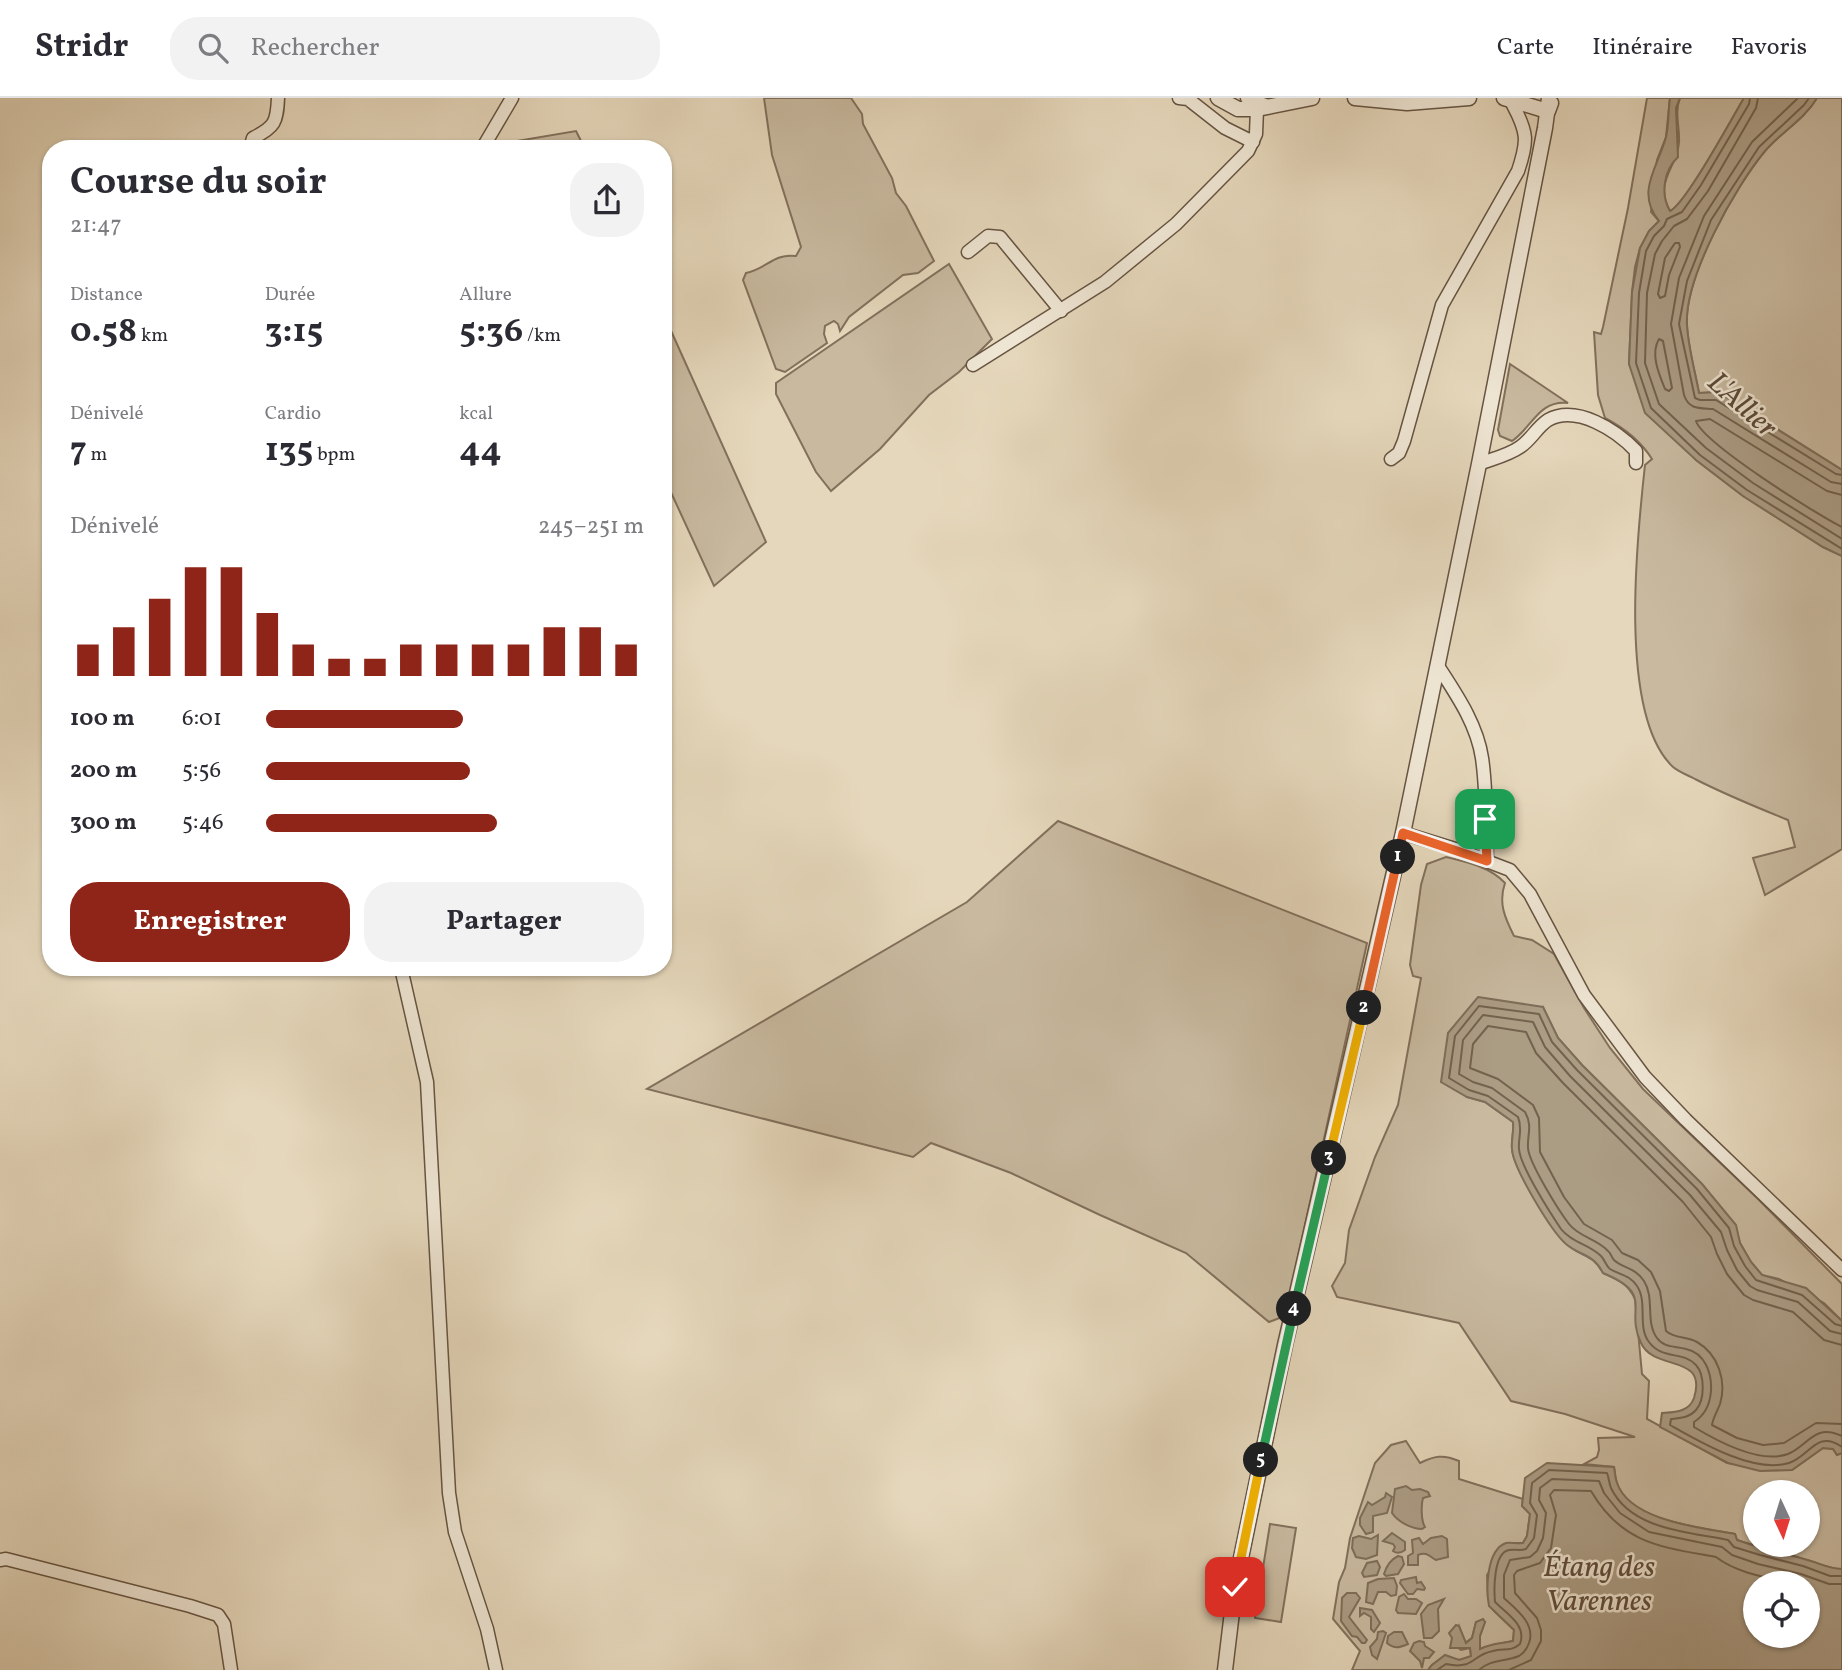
<!DOCTYPE html>
<html lang="fr">
<meta charset="utf-8">
<style>
body{margin:0;font-family:Vollkorn,serif;background:#f2f2f3;color:#2b2b33;height:100vh;display:flex;flex-direction:column;font-size:26px;white-space:nowrap}
*{box-sizing:border-box;margin:0}
p{font-size:23px;color:#7c7c81}
.icon{flex:none;width:38px;height:38px;fill:none;stroke:currentColor;stroke-width:2;stroke-linecap:round;stroke-linejoin:round}
.map{position:relative;flex:1;overflow:hidden}
.details{position:absolute;left:42px;top:42px;width:630px;height:836px;display:flex;flex-direction:column;background:#fff;border-radius:28px;box-shadow:0 2px 5px #0004}
.details>*{flex:none}
.needle{width:46px;rotate:176deg}
.tools{position:absolute;left:1743px;top:1382px;display:grid;gap:14px}
.tools a{display:grid;place-items:center;width:77px;height:77px;border-radius:50%;background:#fff;box-shadow:0 2px 5px #0004;font-size:35px}
.pin{position:absolute;display:grid;place-items:center;width:60px;height:60px;color:#fff;margin:-30px;border-radius:14px;box-shadow:0 4px 10px #0006}
.km{position:absolute;width:35px;height:35px;margin:-18px;border-radius:50%;background:#222;color:#fff;font-size:19px;line-height:35px;text-align:center}
.round{display:grid;place-items:center;flex:none;width:74px;height:74px;border-radius:28px;background:#f2f2f3}
.summary{display:flex;align-items:center;justify-content:space-between;height:119px;padding:0 28px}
h1{font-size:38px;font-weight:700;line-height:52px}
.metrics{display:grid;grid-template-columns:repeat(3,1fr);gap:10px;height:119px;padding:7px 28px}
.metrics div{display:grid;align-content:center}
.metrics b{font-size:35px;font-weight:700}
.metrics small{font-size:19px;font-weight:400}
.metrics p{font-size:19px}
.chart{height:196px;padding:14px 28px}
.chart p{display:flex;justify-content:space-between}
.chart svg{width:100%;height:126px;margin-top:7px;stroke:#8f2418;stroke-width:6}
.cta{display:flex;gap:14px;margin-top:auto;padding:14px 28px}
.cta a{flex:1;height:80px;border-radius:28px;background:#8f2418;color:#fff;font-size:28px;font-weight:700;line-height:80px;text-align:center}
.cta a+a{background:#f2f2f3;color:#2b2b33}
ul{padding:0 28px;list-style:none;font-size:23px}
li{display:grid;grid-template-columns:112px 84px 1fr;align-items:center;height:52px}
li i{height:18px;border-radius:9px;background:#8f2418}
header{display:flex;align-items:center;gap:42px;box-sizing:border-box;height:98px;padding:0 35px;background:#fff;border-bottom:2px solid #e1e1e2}
header strong{font-size:33px}
nav{display:flex;gap:38px;margin-inline-start:auto;font-size:24px}
.search{width:490px;height:63px;background:#f2f2f3;display:flex;align-items:center;gap:18px;box-sizing:border-box;padding:0 24px;border-radius:28px;color:#7c7c81;font-size:26px}
.map>svg:first-child{display:block}
.green{fill:#c8b99f;stroke:#82705c;stroke-width:2;fill-rule:evenodd}
.water{fill:#ab9c84;stroke:#7e6e59;stroke-width:2;fill-rule:evenodd}
.lines{fill:none;stroke-linecap:round;stroke-linejoin:round}
.shore{stroke:#73624e;stroke-width:2}
.minor-casing{stroke:#665442;stroke-width:15}
.tertiary-casing{stroke:#665442;stroke-width:17}
.minor{stroke:#eee5d3;stroke-width:12}
.tertiary{stroke:#eee5d3;stroke-width:14}
.split-1-casing{stroke:#fff;stroke-width:14}
.split-2-casing{stroke:#fff;stroke-width:14}
.split-3-casing{stroke:#fff;stroke-width:14}
.split-4-casing{stroke:#fff;stroke-width:14}
.split-5-casing{stroke:#fff;stroke-width:14}
.split-6-casing{stroke:#fff;stroke-width:14}
.split-1{stroke:#f0652b;stroke-width:9}
.split-2{stroke:#f0652b;stroke-width:9}
.split-3{stroke:#f5b400;stroke-width:9}
.split-4{stroke:#22a559;stroke-width:9}
.split-5{stroke:#22a559;stroke-width:9}
.split-6{stroke:#f5b400;stroke-width:9}
.labels{text-anchor:middle;stroke-width:5;stroke-linejoin:round;paint-order:stroke}
.water-label{font-size:30px;font-style:italic;fill:#5d4b39;stroke:#eee5d3}
</style>
<header>
<strong>Stridr</strong>
<div class="search"><svg class="icon" aria-label="search" viewBox="0 0 24 24"><circle cx="10" cy="10" r="6"/><path d="M15 15l6 6"/></svg>Rechercher</div>
<nav><a>Carte</a><a>Itinéraire</a><a>Favoris</a></nav>
</header>
<div class="map">
<svg width="1842" height="1572" viewBox="0 0 1842 1572">
<rect width="100%" height="100%" fill="#e5d7bb"/>
<filter id="stains"><feTurbulence type="fractalNoise" baseFrequency=".00286" numOctaves="4"/><feColorMatrix values="0 0 0 0 .2 0 0 0 0 .09 0 0 0 0 .02 0 0 0 .5 -.17"/></filter>
<radialGradient id="worn" r=".72"><stop offset=".6" stop-color="#630" stop-opacity="0"/><stop offset="1" stop-color="#630" stop-opacity=".3"/></radialGradient>
<g class="green">
<path d="M764,0h87l11,16 1,10 29,54 4,15 10,13 28,55 -16,12 -15,2 -54,42 -9,14 -2,-7 -4,-3 -9,5 -1,8 3,9 -42,29 -9,-3 -33,-89 3,-7c21,-4 27,-20 50,-17l5,-9 -29,-92z"/>
<path d="M1647,0h23l-4,39 -9,23 -6,52 8,9 -10,10 -9,17 -5,19 -3,25 -3,72 67,96 47,36 80,51 19,9v293l-77,46 -12,-37 42,-11 -7,-27c-32,-13 -62,-25 -93,-41 -7,-4 -17,-7 -23,-13 -54,-53 -35,-229 -27,-301l7,-6c-12,-19 -28,-31 -47,-41l-7,-23 -4,-63 7,2 2,-7 25,-119z"/>
<path d="M1680,0h64c-12,20 -59,107 -74,113 -17,-30 8,-44 9,-69 1,-16 -5,-28 1,-44z"/>
<path d="M1817,0h25v372l-124,-78 -19,1c-4,-22 -11,-46 -12,-68 -3,-47 48,-138 78,-174 16,-19 39,-31 52,-53z"/>
<path d="M576,33l9,18h-71l-3,-7z"/>
<path d="M949,166l43,75 -33,33 -30,23 -49,54 -49,42 -15,-19 -40,-78v-11z"/>
<path d="M663,215l103,229 -52,44 -51,-111z"/>
<path d="M1510,266l58,39c-30,-3 -36,25 -56,38l-12,-5 -2,-6z"/>
<path d="M1058,723l309,122 -82,373 -16,6 -83,-69 -86,-38 -89,-42 -80,-30 -18,14 -266,-68 320,-187z"/>
<path d="M1446,759c21,5 44,10 59,26 -7,20 0,35 9,53l18,4 22,14 30,54 26,40 33,41 115,110 84,85v37l-18,-18 -45,-24 -17,-4 -11,-13 -11,-19 -5,-18 -33,-41 -120,-119 -24,-27 -15,-31 -76,90 18,5 28,20c1,11 -2,18 -1,27 1,19 43,87 58,98 15,11 23,8 33,26 16,7 25,11 32,26l7,75 7,7 -2,38 80,44 65,7 31,-22 10,1 4,6 5,-2v116c-14,0 -25,-7 -39,-10 -22,-7 -44,-11 -66,-19l-2,-6c-34,-7 -105,-12 -118,-51 -2,-5 -2,-11 -3,-16l-30,-3 13,-7 2,-7 -1,-12 37,-1 -70,-23 -54,-13 -52,-78 -122,-26 -5,-11 13,-23 4,-33 26,-73 23,-52 23,-127 -8,-2 -3,-11 11,-80 6,-21zM1755,1395h53v52h-53z"/>
<path d="M1406,1343l14,22c14,-7 23,-9 39,-2v18l64,20 -1,7 8,8 -3,22 -4,7h-16l-20,32 1,24 6,12 20,19 -1,11c-13,3 -21,3 -33,8v-13l5,-14h-9l-4,16 -7,5 -6,-17 -8,17 10,7 9,-2 1,8c-9,6 -16,4 -26,0l-13,9 -4,5h-76l8,-19 -27,-32 6,-37 6,-14 5,-30 25,-75 16,-18z"/>
<path d="M1270,1426l26,4 -15,94 -26,-4z"/>
</g>
<g class="water">
<path d="M1670,0h10l-4,10 2,49c-14,13 -18,37 -8,54 15,-6 62,-93 74,-113h73c-13,22 -36,34 -52,53 -30,36 -81,127 -78,174 1,22 8,46 12,68l19,-1 124,78v86l-19,-9 -80,-51 -47,-36 -51,-47 -16,-49 3,-72 8,-44 9,-17 10,-10c-24,-29 -1,-54 7,-84 3,-12 2,-26 4,-39z"/>
<path d="M1478,899l65,10 15,31 24,27 120,119 34,41 4,18 11,19 11,13 44,13 36,33v132l-5,2 -4,-6 -10,-1 -31,22 -32,1 -32,-8 -68,-36 2,-14c13,-1 27,-1 32,-15 14,-45 -40,-26 -53,-55 -17,-35 15,-48 -38,-70 -10,-20 -23,-17 -37,-29 -15,-13 -53,-76 -54,-95 -1,-9 2,-16 1,-27l-28,-20 -18,-5 -26,-15 7,-49z"/>
<path d="M1547,1365l67,4c1,5 1,11 3,16 13,38 85,45 118,51l2,6c22,8 44,12 67,19 13,3 24,10 38,10v101h-414l4,-5 13,-10 14,5 12,-4 -1,-8h-20l2,-10 -3,-5 7,-8 3,1 7,17 6,-5 4,-16 7,-3 2,3 -5,14v13c13,-6 20,-5 33,-8l1,-11 -25,-24c-3,-16 -3,-56 17,-63 5,-1 11,1 17,0l4,-7 3,-22 -8,-8 3,-28zM1755,1486h53v52h-53z"/>
<path d="M1406,1388l6,4 8,-1 8,3 2,4 -7,2c-2,7 -2,23 2,29l-3,2c-10,0 -24,-7 -30,-16l3,-24z"/>
<path d="M1386,1395l6,4 -5,16 -14,3v16l-7,2 -6,-9v-7l8,-16 4,3 13,-8z"/>
<path d="M1392,1435l13,9v8c-4,3 -8,4 -12,1l2,-4 -2,-3 -10,-3z"/>
<path d="M1378,1437l-1,20 -11,4 -10,-2 -4,-9 1,-10 6,-2 12,3z"/>
<path d="M1442,1438l5,3 1,18 -12,3c-6,-3 -9,-9 -18,-5v10h-10v-9l5,-3 -1,-13 7,-2 4,6 8,-6z"/>
<path d="M1398,1458l4,1 2,7 -6,10 -12,2 -2,-2c2,-7 6,-14 14,-18z"/>
<path d="M1377,1463l3,6 -3,8 -13,2 -2,-4 5,-10z"/>
<path d="M1416,1479l1,6 4,-1 4,6 -1,2 -7,-1 -4,5h-5l-8,-11 1,-3z"/>
<path d="M1394,1480l3,8 -1,9 -5,1 -5,-4h-8l-5,12 -7,-2 2,-19 10,-4z"/>
<path d="M1347,1495h9l4,5 -11,19 18,23 -2,3h-3l-5,-6 -5,-1 -11,-15 1,-23z"/>
<path d="M1404,1496l4,5h8l6,4 -6,11 -18,-1 -2,-3 3,-13z"/>
<path d="M1444,1501l-6,10 1,22 -7,7h-8l-3,-24 7,-9z"/>
<path d="M1360,1510l12,2 8,13 -6,9 -3,-3v-12l-7,-4 -4,3z"/>
<path d="M1383,1533l3,2 -9,26 -5,-4 -2,-8 7,-8 1,-7z"/>
<path d="M1394,1534h8l6,12c-9,4 -14,5 -21,-1l1,-7z"/>
<path d="M1419,1543l5,1 1,4 9,6 -5,6h-5l-2,10 -2,-7 -10,-10 4,-8z"/>
</g>
<g class="lines">
<g class="shore">
<path d="M1750,0l-1,6 -48,81 -19,27 -15,7 -3,7 -10,10 -8,15 -7,42 -3,70 15,45 49,47 47,35 95,59"/>
<path d="M1758,0l-2,10 -48,83 -21,28 -13,7 -12,15 -7,13 -8,39 -2,70 14,41 47,44 47,35 89,56"/>
<path d="M1798,0l-46,44 -48,74 -25,62 -8,46 13,71c5,15 16,13 29,14l118,73 11,2"/>
<path d="M1809,0l-5,7 -45,42 -48,73 -24,61 -8,43 16,74 5,2h16l120,74 6,1"/>
<path d="M1675,145h4l1,4 -11,28 -4,21 -5,2 -2,-4 7,-36z"/>
<path d="M1659,241l4,2 9,47 -3,3 -4,-2c-6,-15 -15,-35 -6,-50z"/>
<path d="M1842,397l-15,-4 -117,-72 -14,2c7,22 120,93 146,106"/>
<path d="M1842,1228l-7,-2 -33,-29 -46,-15 -11,-14 -11,-20 -5,-18 -32,-39 -120,-119 -25,-28 -13,-28 -60,-8 -24,30 -6,42 20,12 19,6 30,21c5,12 0,20 1,32 1,17 32,65 42,80 11,14 28,15 40,27 4,4 5,10 9,13 10,6 20,6 27,17 11,16 0,41 12,56 13,18 35,9 47,23 9,10 9,35 0,45 -7,8 -16,8 -25,9l-1,6c30,17 84,49 119,38 21,-7 28,-34 53,-16"/>
<path d="M1842,1236l-12,-3 -32,-29 -41,-12 -7,-4 -13,-16 -10,-20 -6,-18 -31,-37 -120,-119 -25,-29 -12,-25 -50,-7 -20,25 -4,34 14,8 19,6 33,24c8,14 2,23 3,36 1,15 31,63 41,76 10,13 28,15 39,27 3,2 3,6 6,9 8,8 21,7 30,21 11,17 1,41 13,57 7,10 18,8 29,11 19,4 26,24 25,42 -1,14 -6,24 -17,31v5c23,14 66,37 94,27 21,-9 26,-31 54,-18"/>
<path d="M1842,1247l-18,-5 -31,-28 -40,-12 -9,-5 -17,-21 -10,-20 -6,-17 -28,-35 -120,-119 -27,-30 -10,-21 -38,-6 -15,18 -3,24 28,11 35,26 6,13 1,34 24,45 20,27 28,16 10,13 16,7 13,12 9,19 6,40c9,8 20,5 31,11 21,12 30,39 23,62 -3,8 -7,14 -8,21l25,13 26,7 21,-2 32,-20 26,1"/>
<path d="M1437,1572l9,-6c29,6 25,-9 47,-13 10,-3 18,1 27,-7 7,-19 -13,-30 -25,-42 -1,-11 -2,-49 14,-52 6,-1 11,1 17,-1l8,-11 3,-23 -7,-12 2,-20 17,-13 58,3c2,5 2,10 4,15 20,42 78,44 117,52l6,7 26,8 43,11 27,10h12"/>
<path d="M1479,1572c12,-11 25,-8 40,-14 5,-3 8,-7 10,-13 7,-19 -13,-34 -25,-45v-23l6,-15 20,-3 7,-6 6,-13 3,-25 -7,-13 1,-12 12,-9 47,2 5,12 16,20 29,19 73,15 10,8 26,9 43,10 28,10h13"/>
<path d="M1509,1572l22,-10 10,-19v-11l-4,-12 -22,-25 -1,-18 3,-4 23,-8 11,-15 5,-33 -6,-20 4,-5 37,1c31,53 70,56 125,66 22,17 54,21 80,27"/>
</g>
<g class="minor-casing">
<g id="minor">
<path d="M1179,0l9,1 37,29 28,14"/>
<path d="M1247,0l21,8"/>
<path d="M251,47l2,-7c22,-11 24,-16 25,-40"/>
<path d="M482,51l30,-51"/>
<path d="M968,154l20,-16 12,1 61,74"/>
<path d="M973,267l132,-83 71,-58 72,-73 8,-17 1,-25"/>
<path d="M1391,361l8,-6 5,-12 38,-136 76,-134c10,-30 10,-38 -5,-66l2,-7"/>
<path d="M1479,366c13,-5 30,-9 41,-17 11,-7 17,-20 28,-27 29,-16 69,11 88,31v12"/>
<path d="M1438,568c18,28 39,58 44,92 5,34 4,69 5,103"/>
<path d="M1403,735l52,16 55,21 20,24 54,101 61,82 41,43 156,150"/>
<path d="M401,870l26,114 22,411 6,39 32,97 9,41"/>
<path d="M0,1462l6,-1 184,47 28,9 6,9 7,46"/>
</g>
</g>
<g class="tertiary-casing">
<g id="tertiary">
<path d="M1218,0l20,11h19l55,-11"/>
<path d="M1355,0l52,5 62,-5"/>
<path d="M1504,0l40,12 4,1 3,-8"/>
<path d="M1225,1572l10,-83 50,-242 118,-512 76,-369 66,-336 4,-30"/>
</g>
</g>
<use href="#minor" class="minor"/>
<use href="#tertiary" class="tertiary"/>
</g>
<g class="lines">
<g class="split-1-casing">
<path id="split-1" d="M1398,759l5,-24 84,28 -2,-42"/>
</g>
<g class="split-2-casing">
<path id="split-2" d="M1364,910l34,-151"/>
</g>
<g class="split-3-casing">
<path id="split-3" d="M1329,1060l35,-150"/>
</g>
<g class="split-4-casing">
<path id="split-4" d="M1294,1211l35,-151"/>
</g>
<g class="split-5-casing">
<path id="split-5" d="M1261,1362l33,-151"/>
</g>
<g class="split-6-casing">
<path id="split-6" d="M1235,1489l26,-127"/>
</g>
<use href="#split-1" class="split-1"/>
<use href="#split-2" class="split-2"/>
<use href="#split-3" class="split-3"/>
<use href="#split-4" class="split-4"/>
<use href="#split-5" class="split-5"/>
<use href="#split-6" class="split-6"/>
</g>
<g class="labels">
<g class="water-label">
<text transform="translate(1743 306) rotate(42)" y="10">L'Allier</text>
<text x="1599" y="1478">Étang des<tspan x="1599" dy="34">Varennes</tspan></text>
</g>
</g>
<rect width="100%" height="100%" filter="url(#stains)"/>
<rect width="100%" height="100%" fill="url(#worn)"/>
</svg>
<div class="tools">
<a><svg class="needle" viewBox="-14 -14 28 28"><path d="M0-13l5 13h-10z" fill="#e53935"/><path d="M0 13l5-13h-10z" fill="#7c7c81"/></svg></a>
<a><svg class="icon" aria-label="locate" viewBox="0 0 24 24"><circle cx="12" cy="12" r="6"/><path d="M12 2v4M12 18v4M2 12h4M18 12h4"/></svg></a>
</div>
<div class="pin" style="left:1485px;top:721px;background:#1e9e55"><svg class="icon" aria-label="arrive" viewBox="0 0 24 24"><path d="M6 21V4h12l-3 4 3 4H6"/></svg></div>
<div class="pin" style="left:1235px;top:1489px;background:#d93025"><svg class="icon" aria-label="check" viewBox="0 0 24 24"><path d="M5 12l5 5 9-10"/></svg></div>
<b class="km" style="left:1398px;top:759px">1</b>
<b class="km" style="left:1364px;top:910px">2</b>
<b class="km" style="left:1329px;top:1060px">3</b>
<b class="km" style="left:1294px;top:1211px">4</b>
<b class="km" style="left:1261px;top:1362px">5</b>
<section class="details">
<div class="summary"><div><h1>Course du soir</h1><p>21:47</p></div><a class="round"><svg class="icon" aria-label="share" viewBox="0 0 24 24"><path d="M12 15V3M7 8l5-5 5 5M5 13v7h14v-7"/></svg></a></div>
<div class="metrics">
<div><p>Distance</p><b>0.58<small> km</small></b></div>
<div><p>Durée</p><b>3:15</b></div>
<div><p>Allure</p><b>5:36<small> /km</small></b></div>
</div>
<div class="metrics">
<div><p>Dénivelé</p><b>7<small> m</small></b></div>
<div><p>Cardio</p><b>135<small> bpm</small></b></div>
<div><p>kcal</p><b>44</b></div>
</div>
<div class="chart"><p><span>Dénivelé</span>245–251 m</p>
<svg viewBox="0 0 160 44" preserveAspectRatio="none"><path d="M5 44V33M15 44V27M25 44V17M35 44V6M45 44V6M55 44V22M65 44V33M75 44V38M85 44V38M95 44V33M105 44V33M115 44V33M125 44V33M135 44V27M145 44V27M155 44V33"/></svg>
</div>
<ul>
<li><b>100 m</b>6:01<i style="width:52%"></i></li>
<li><b>200 m</b>5:56<i style="width:54%"></i></li>
<li><b>300 m</b>5:46<i style="width:61%"></i></li>
</ul>
<div class="cta"><a>Enregistrer</a><a>Partager</a></div>
</section>
</div>
